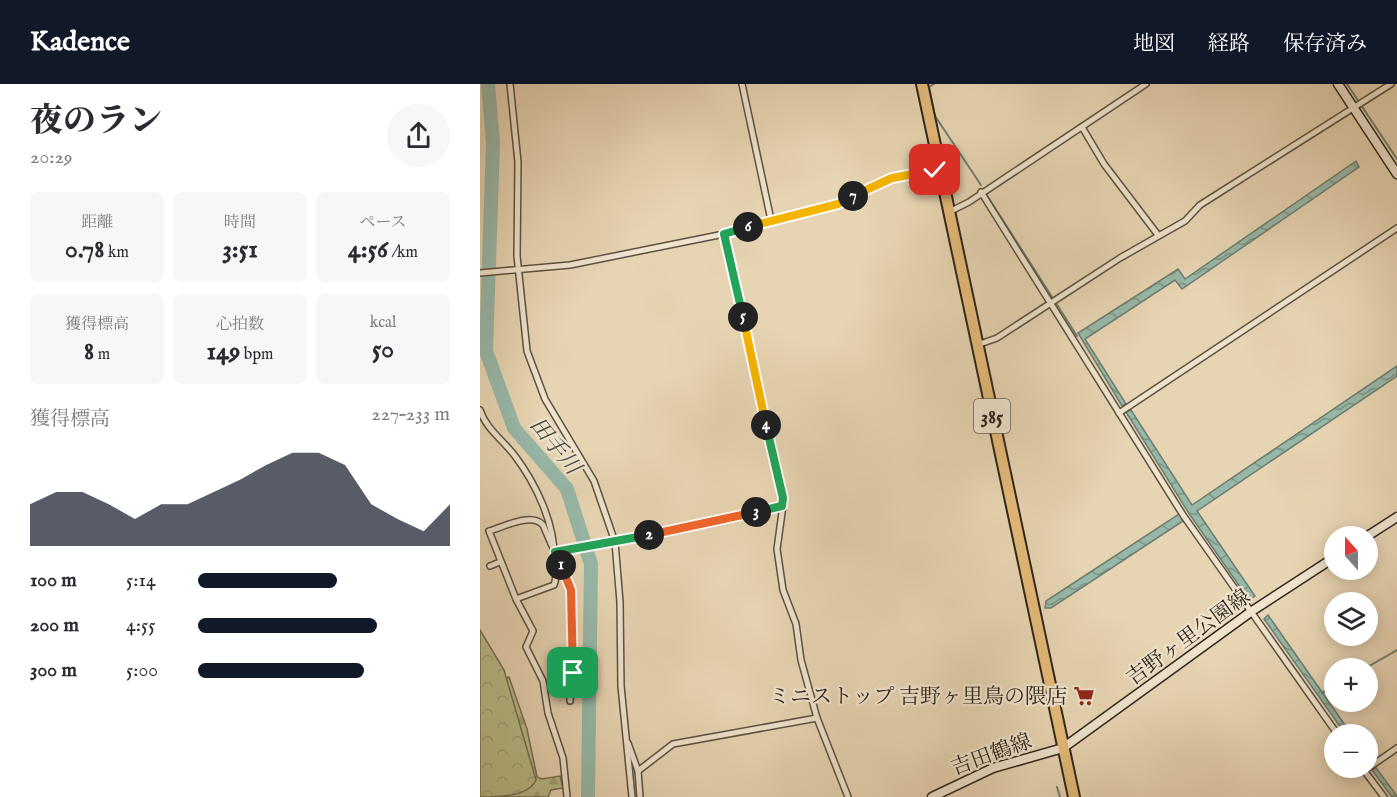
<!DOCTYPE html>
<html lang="ja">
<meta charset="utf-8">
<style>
body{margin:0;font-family:"IM FELL English","Noto Serif JP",serif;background:#f7f7f7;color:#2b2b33;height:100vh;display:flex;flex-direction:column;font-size:22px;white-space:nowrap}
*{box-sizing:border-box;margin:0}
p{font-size:20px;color:#7c7c81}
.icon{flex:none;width:33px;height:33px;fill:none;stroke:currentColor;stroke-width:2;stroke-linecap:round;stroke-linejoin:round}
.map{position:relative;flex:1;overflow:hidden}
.panel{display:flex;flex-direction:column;background:#fff;width:480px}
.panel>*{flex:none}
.needle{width:39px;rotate:339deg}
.controls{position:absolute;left:844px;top:442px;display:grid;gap:12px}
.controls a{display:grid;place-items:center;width:54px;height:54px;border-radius:50%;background:#fff;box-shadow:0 3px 15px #0003;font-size:30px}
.pin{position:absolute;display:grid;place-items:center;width:51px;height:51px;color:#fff;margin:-26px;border-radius:12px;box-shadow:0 3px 9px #0006}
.km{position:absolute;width:30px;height:30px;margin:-15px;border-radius:50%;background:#222;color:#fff;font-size:16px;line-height:30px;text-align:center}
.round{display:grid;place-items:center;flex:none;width:63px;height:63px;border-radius:32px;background:#f7f7f7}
.headline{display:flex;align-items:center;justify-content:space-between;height:102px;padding:0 30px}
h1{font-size:33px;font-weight:800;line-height:45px}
.metrics{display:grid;grid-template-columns:repeat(3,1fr);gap:9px;height:102px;padding:6px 30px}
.metrics div{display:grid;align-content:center;border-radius:9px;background:#f7f7f7;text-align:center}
.metrics b{font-size:26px;font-weight:800}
.metrics small{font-size:16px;font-weight:400}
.metrics p{font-size:16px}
.chart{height:168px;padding:12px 30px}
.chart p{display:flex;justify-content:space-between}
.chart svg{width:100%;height:108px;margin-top:6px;fill:#111827;opacity:.7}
ul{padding:0 30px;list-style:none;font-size:20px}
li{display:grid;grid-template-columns:96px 72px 1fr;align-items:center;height:45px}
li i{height:15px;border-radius:8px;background:#111827}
header{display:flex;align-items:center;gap:36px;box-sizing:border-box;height:84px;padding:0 30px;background:#111827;color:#fff}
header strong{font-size:28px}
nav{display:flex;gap:33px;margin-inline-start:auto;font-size:21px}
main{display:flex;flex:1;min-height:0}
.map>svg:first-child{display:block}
.forest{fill:url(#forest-firs);stroke:#747153;stroke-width:1.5}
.park{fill:url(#park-crowns);stroke:#747153;stroke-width:1.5}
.water{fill:url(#water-waves);stroke:#6d7e71;stroke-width:1.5}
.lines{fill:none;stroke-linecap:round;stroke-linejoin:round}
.stream{stroke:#6d7e71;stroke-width:2}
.river{stroke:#97b8a9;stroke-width:14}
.street-casing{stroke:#5d5242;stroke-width:8}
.secondary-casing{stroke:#2f261c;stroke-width:11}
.highway-casing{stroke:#2f261c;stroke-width:14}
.street{stroke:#efe3cd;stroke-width:5}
.secondary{stroke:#efe3cd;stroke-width:8}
.highway{stroke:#e4ba79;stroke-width:10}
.split-1-casing{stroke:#fff;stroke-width:12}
.split-2-casing{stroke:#fff;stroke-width:12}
.split-3-casing{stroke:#fff;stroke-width:12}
.split-4-casing{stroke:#fff;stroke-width:12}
.split-5-casing{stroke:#fff;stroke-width:12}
.split-6-casing{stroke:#fff;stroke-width:12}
.split-7-casing{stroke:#fff;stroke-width:12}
.split-8-casing{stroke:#fff;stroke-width:12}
.split-1{stroke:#f0652b;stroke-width:8}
.split-2{stroke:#22a559;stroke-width:8}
.split-3{stroke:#f0652b;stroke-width:8}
.split-4{stroke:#22a559;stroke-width:8}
.split-5{stroke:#f5b400;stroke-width:8}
.split-6{stroke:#22a559;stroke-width:8}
.split-7{stroke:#f5b400;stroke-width:8}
.split-8{stroke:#f5b400;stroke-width:8}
.labels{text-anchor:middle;stroke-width:4.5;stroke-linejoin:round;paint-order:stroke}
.shield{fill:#efe3cd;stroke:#695f51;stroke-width:1.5}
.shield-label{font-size:20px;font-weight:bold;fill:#2f261c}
.street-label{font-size:21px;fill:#2f261c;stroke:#efe3cd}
.poi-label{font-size:21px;fill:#2f261c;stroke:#efe3cd;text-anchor:end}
.water-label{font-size:22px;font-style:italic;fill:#494a3f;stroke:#efe3cd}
</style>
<header>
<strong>Kadence</strong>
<nav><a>地図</a><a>経路</a><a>保存済み</a></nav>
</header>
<main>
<section class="panel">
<div class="headline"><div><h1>夜のラン</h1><p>20:29</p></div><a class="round"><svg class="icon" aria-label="share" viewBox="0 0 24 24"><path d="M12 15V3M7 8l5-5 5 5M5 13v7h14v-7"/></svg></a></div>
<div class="metrics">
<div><p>距離</p><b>0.78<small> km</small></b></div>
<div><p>時間</p><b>3:51</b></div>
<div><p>ペース</p><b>4:56<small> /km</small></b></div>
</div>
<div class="metrics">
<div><p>獲得標高</p><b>8<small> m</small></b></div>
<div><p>心拍数</p><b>149<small> bpm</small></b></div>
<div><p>kcal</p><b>50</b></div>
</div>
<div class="chart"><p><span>獲得標高</span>227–233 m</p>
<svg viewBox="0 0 160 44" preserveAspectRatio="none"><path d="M0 44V27L10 22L20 22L30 27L40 33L50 27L60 27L70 22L80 17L90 11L100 6L110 6L120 11L130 27L140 33L150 38L160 27V44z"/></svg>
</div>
<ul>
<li><b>100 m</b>5:14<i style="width:55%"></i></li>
<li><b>200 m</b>4:55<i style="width:71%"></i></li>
<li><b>300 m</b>5:00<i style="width:66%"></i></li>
</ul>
</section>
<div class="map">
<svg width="917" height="713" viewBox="0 0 917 713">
<defs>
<pattern id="forest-firs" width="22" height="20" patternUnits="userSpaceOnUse" patternTransform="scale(1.5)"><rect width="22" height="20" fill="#b9bc8a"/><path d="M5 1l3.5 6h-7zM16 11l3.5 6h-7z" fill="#9fa176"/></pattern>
<pattern id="park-crowns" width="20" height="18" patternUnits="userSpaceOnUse" patternTransform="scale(1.5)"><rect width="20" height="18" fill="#b9bc8a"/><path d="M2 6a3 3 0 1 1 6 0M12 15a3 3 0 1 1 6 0" fill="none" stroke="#9fa176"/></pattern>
<pattern id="water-waves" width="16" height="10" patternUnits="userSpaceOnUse" patternTransform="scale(1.5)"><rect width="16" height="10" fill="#97b8a9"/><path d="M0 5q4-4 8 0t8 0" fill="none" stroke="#7c9589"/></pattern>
</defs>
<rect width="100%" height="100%" fill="#e7d4b2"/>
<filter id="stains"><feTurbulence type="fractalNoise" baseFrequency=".00333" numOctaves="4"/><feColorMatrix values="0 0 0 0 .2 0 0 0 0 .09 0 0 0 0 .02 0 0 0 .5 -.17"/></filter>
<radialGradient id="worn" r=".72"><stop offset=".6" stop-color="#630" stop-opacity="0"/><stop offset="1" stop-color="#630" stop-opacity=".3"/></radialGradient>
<path class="forest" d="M0,571l23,23 6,-1 18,52 10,48 5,2 18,-3 3,12 -12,2 -3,7h-54z"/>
<path class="park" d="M0,546l24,40 32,110c-8,17 -37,17 -56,17z"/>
<g class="water">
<path d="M876,77l3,6 -177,122 -7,-9 -90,59 41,65 -4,2 -44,-73 100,-64 7,10z"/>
<path d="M917,282v10l-200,135 58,85 -6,4 -61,-88 -62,-100 5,-2 61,95z"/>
<path d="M699,430l4,7 -132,87h-6l1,-7z"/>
<path d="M788,531l84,120h-6l-82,-116z"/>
<path d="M896,684l21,28v1h-5l-20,-27z"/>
</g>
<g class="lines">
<g class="stream">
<path d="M454,0l-5,3 6,29 46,69"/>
<path d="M867,0l50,75"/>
<path d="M506,110l66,103"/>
<path d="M576,219l21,33"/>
<path d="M884,585l33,-19"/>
<path d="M842,609l13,-7"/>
<path d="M577,703l3,10"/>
</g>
<path class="river" d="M8,0l5,59 -7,208 28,77 53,61 24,75 -3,233"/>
<g class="street-casing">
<g id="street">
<path d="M30,0l8,78 -1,94 10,95 18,48 49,82 21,61 5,60 1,84 11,111"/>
<path d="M262,0l29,136"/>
<path d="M602,43l22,37 54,71"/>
<path d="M501,108l202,323 155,220"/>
<path d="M469,128l20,-10 177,-118"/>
<path d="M244,150l60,264 -7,51 6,41 13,34 5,36 16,58 31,79"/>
<path d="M0,189l90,-8 154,-31 114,-30 54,-26 43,-8 5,-4"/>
<path d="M497,261l20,-7 123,-80 65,-37 15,-16 191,-121"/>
<path d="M0,326c6,19 23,30 35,46 21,28 40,68 39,102 0,9 4,19 0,27l-38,14"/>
<path d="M639,329l278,-185"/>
<path d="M75,469l227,-47"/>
<path d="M10,482l10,-4"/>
<path d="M148,659l10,28 2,26"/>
<path d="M883,685l21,28"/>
<path d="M158,687l35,-27 144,-26"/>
<path d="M884,687l33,-23"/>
<path d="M87,713l-4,-39 -15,-45 -5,-32 -17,-34 7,-16 -17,-32 -27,-68c15,-4 42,-19 54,-6l28,65 3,43 -4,68"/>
</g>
</g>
<g class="secondary-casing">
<g id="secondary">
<path d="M858,0l59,90"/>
<path d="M886,453l31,-20"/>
<path d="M452,713l61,-29 70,-20 189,-137 83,-54"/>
</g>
</g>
<g class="highway-casing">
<path id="highway" d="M442,0l152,713"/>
</g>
<use href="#street" class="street"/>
<use href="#secondary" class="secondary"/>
<use href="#highway" class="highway"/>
</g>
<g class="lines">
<g class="split-1-casing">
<path id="split-1" d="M81,481l10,25 2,83"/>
</g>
<g class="split-2-casing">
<path id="split-2" d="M81,481l-6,-13 94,-17"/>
</g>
<g class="split-3-casing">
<path id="split-3" d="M169,451l107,-23"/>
</g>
<g class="split-4-casing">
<path id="split-4" d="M276,428l26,-6 1,-8 -17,-73"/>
</g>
<g class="split-5-casing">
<path id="split-5" d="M263,233l23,108"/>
</g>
<g class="split-6-casing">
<path id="split-6" d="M263,233l-19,-83 24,-7"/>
</g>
<g class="split-7-casing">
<path id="split-7" d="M268,143l90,-23 15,-8"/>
</g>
<g class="split-8-casing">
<path id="split-8" d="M373,112l39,-18 43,-8"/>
</g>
<use href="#split-1" class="split-1"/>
<use href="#split-2" class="split-2"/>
<use href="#split-3" class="split-3"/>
<use href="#split-4" class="split-4"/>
<use href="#split-5" class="split-5"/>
<use href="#split-6" class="split-6"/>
<use href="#split-7" class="split-7"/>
<use href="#split-8" class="split-8"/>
</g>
<defs>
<g id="supermarket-bare" transform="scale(1.62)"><path d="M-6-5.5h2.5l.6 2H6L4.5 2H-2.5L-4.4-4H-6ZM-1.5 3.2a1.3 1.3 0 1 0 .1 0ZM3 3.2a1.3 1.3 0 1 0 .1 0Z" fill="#8f2418" stroke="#efe3cd" stroke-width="2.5" paint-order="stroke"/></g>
</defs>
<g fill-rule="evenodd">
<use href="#supermarket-bare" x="604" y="612"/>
</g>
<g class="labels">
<rect class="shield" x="494" y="315" width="36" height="34" rx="4.5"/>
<g class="shield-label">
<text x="512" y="339">385</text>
</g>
<g class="street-label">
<text transform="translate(708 553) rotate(-36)" y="7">吉野ヶ里公園線</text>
<text transform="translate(511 670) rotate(-20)" y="7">吉田鶴線</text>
</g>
<g class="poi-label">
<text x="587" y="619">ミニストップ 吉野ヶ里鳥の隈店</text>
</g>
<g class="water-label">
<text transform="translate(76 361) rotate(51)" y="8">田手川</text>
</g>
</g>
<rect width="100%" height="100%" filter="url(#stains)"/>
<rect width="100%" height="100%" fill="url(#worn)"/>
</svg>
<div class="controls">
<a><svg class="needle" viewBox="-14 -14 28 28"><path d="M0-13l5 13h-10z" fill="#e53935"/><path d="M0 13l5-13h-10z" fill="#7c7c81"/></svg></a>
<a><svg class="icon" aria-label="layers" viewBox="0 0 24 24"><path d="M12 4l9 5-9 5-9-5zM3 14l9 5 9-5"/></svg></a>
<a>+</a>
<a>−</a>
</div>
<div class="pin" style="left:93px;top:589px;background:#1e9e55"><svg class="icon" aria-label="arrive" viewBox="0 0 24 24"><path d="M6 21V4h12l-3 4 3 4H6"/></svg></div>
<div class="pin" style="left:455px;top:86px;background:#d93025"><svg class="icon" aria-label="check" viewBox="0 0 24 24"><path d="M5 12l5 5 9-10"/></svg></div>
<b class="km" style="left:81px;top:481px">1</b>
<b class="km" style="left:169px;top:451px">2</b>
<b class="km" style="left:276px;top:428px">3</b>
<b class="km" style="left:286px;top:341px">4</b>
<b class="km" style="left:263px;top:233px">5</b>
<b class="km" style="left:268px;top:143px">6</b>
<b class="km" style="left:373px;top:112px">7</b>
</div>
</main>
